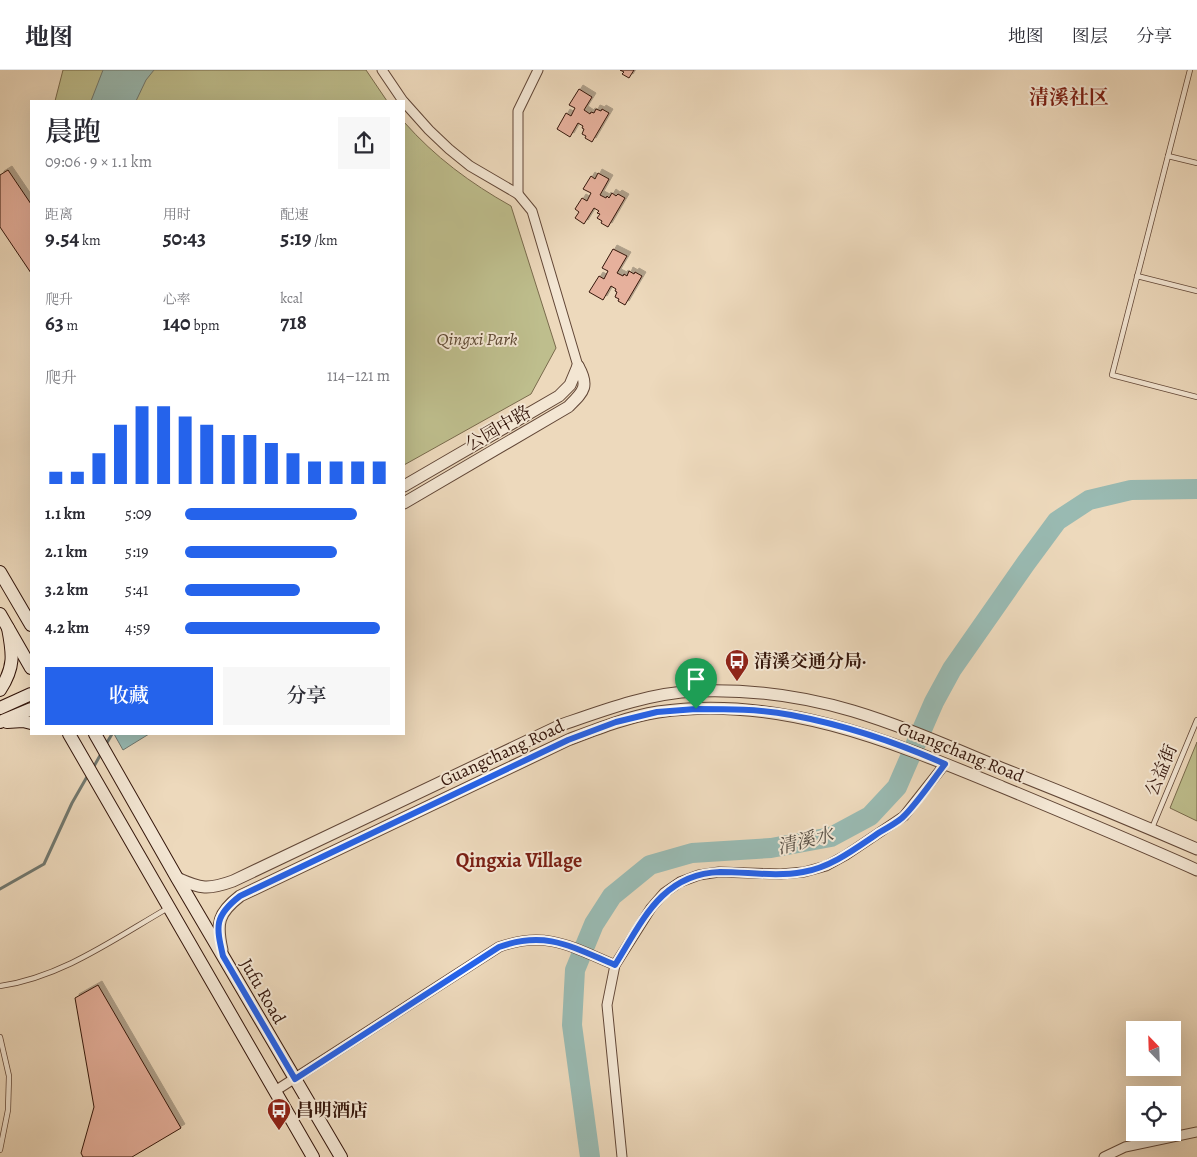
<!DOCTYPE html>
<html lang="zh">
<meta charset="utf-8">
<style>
body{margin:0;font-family:Alegreya,"Noto Serif SC",serif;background:#f7f7f7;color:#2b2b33;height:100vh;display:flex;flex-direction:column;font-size:19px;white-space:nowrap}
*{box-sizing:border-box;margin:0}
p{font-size:16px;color:#7c7c81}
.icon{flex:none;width:28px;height:28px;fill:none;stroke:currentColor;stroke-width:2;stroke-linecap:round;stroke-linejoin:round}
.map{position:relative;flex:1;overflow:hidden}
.drawer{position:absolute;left:30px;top:30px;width:375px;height:635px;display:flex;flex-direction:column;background:#fff;border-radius:0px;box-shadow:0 5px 20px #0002}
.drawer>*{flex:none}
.needle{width:32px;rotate:337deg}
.fabs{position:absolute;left:1126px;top:951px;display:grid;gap:10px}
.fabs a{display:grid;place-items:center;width:55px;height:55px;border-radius:0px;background:#fff;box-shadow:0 5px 20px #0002;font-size:25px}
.pin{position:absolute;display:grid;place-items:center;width:42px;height:42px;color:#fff;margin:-51px -21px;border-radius:50% 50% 50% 0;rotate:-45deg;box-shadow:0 0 5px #0007}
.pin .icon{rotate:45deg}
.round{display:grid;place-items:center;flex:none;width:52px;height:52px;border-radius:0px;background:#f7f7f7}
.headline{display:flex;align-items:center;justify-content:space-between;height:85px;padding:0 15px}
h1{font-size:28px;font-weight:600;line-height:38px}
.metrics{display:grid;grid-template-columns:repeat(3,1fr);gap:8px;height:85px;padding:5px 15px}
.metrics div{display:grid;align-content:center}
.metrics b{font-size:21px;font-weight:600}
.metrics small{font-size:14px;font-weight:400}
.metrics p{font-size:14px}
.chart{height:140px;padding:10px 15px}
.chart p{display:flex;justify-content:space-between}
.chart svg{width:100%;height:90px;margin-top:5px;stroke:#2563eb;stroke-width:6}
.button{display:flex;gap:10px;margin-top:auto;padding:10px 15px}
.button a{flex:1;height:58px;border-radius:0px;background:#2563eb;color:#fff;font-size:20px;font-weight:600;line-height:58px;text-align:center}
.button a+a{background:#f7f7f7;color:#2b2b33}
ul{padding:0 15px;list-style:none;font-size:16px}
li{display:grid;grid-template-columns:80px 60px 1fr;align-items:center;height:38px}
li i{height:12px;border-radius:6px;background:#2563eb}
header{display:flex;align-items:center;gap:30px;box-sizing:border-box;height:70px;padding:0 25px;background:#fff;border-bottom:1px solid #e1e1e2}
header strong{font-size:24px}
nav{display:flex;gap:28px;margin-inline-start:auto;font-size:18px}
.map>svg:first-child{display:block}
.green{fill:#bebe8d;stroke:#796a4c}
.water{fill:#99bab2;stroke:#71786f}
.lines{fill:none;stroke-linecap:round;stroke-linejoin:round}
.stream{stroke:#71786f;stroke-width:3}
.river{stroke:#99bab2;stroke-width:20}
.building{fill:#e6b09c;stroke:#34160b;filter:url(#shadow)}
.service-casing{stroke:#624737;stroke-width:6}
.minor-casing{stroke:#624737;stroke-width:11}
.tertiary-casing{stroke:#624737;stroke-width:13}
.secondary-casing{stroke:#34160b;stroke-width:14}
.service{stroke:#f3e6d3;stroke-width:4.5}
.minor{stroke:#f3e6d3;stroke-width:9}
.tertiary{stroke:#f3e6d3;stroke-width:11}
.secondary{stroke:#f3e6d3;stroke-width:12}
.route-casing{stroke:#fff;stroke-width:10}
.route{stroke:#2563eb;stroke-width:6}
.labels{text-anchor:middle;stroke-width:4;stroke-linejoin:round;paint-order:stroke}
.park-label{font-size:18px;font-style:italic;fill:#5d4832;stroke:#f3e6d3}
.street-label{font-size:18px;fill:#34160b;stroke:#f3e6d3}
.poi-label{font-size:18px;font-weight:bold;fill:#34160b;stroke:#f3e6d3;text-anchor:start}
.water-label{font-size:19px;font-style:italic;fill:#574f45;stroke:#f3e6d3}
.quarter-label{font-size:20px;font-weight:bold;fill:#7a1f14;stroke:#f3e6d3}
</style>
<header>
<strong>地图</strong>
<nav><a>地图</a><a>图层</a><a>分享</a></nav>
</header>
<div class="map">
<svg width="1197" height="1087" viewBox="0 0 1197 1087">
<defs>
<filter id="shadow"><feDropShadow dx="4" dy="-4" stdDeviation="0" flood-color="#0004"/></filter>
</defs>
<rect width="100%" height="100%" fill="#edd9bc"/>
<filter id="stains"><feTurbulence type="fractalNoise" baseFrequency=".004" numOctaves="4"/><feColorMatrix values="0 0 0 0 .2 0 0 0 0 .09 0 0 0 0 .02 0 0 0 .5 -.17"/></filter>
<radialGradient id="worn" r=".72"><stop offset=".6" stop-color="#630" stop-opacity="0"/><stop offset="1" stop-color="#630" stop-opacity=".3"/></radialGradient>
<g class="green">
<path d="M63,0h303l21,31h-332z"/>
<path d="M404,52c31,35 66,61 107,84l45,142 -25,46 -127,71z"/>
<path d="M1197,672v79l-27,-13z"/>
</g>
<g class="water">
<path d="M103,0h51l-8,10 -10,21h-45z"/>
<path d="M114,664h35l-26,16z"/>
</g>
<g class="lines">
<g class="stream">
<path d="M105,676l7,-12"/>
<path d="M93,698l9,-16"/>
<path d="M0,819l44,-25 28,-61 16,-28"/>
</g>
<path class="river" d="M590,1087l-18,-132 3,-55 19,-46 18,-28 38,-31 42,-12 79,-5 60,-11 39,-21 27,-29 37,-85 18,-33 74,-106 31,-42 32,-21 42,-10 66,-1"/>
</g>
<g class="building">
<path d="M620,0h14l-5,8 -7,-4 2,-2z"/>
<path d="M579,19l13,8 -8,13 6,4 1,-2 3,1 2,-4 5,2 1,-2 7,4 -17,29 -7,-4 1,-2 -4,-2 2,-5 -2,-1 1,-2 -5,-3 -8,14 -13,-8 9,-16 5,3 4,-8 -6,-3z"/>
<path d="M8,100l23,34v69l-31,-46v-52z"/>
<path d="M598,103l11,6 -9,16 6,3 1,-2 2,2 3,-5 4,3 2,-2 7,4 -17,29 -7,-4 1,-2 -5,-3 3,-4 -3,-1 2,-2 -5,-3 -10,16 -9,-6 4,-6 -4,-3 7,-11 5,3 4,-8 -8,-4 8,-13 4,3z"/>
<path d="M613,179l14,7 -10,17 6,3 1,-2 3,2 2,-5 5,3 1,-2 7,4 -17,29 -7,-4 1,-2 -4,-2 2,-5 -2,-1 1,-2 -5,-3 -8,14 -14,-8 10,-16 5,3 4,-8 -6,-3z"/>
<path d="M98,915l83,143 -49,29h-49l-2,-4 13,-46 -19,-109z"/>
</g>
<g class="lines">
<g class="service-casing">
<g id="service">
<path d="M1190,0l-78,305 85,22"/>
<path d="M1168,86l29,7"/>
<path d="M1137,206l60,15"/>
<path d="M1152,758l45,-108"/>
<path d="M0,916c62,-9 114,-47 168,-78"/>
<path d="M0,967l9,39 -1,34 -8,40"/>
</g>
</g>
<g class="minor-casing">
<g id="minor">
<path d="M382,0l21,31"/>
<path d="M404,32l25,28 20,19 21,17 48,28 14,17 46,155"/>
<path d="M518,124v-83l20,-41"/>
<path d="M275,1021l224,-144c47,-17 73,0 116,18"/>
<path d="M622,1087l-15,-152 8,-40 36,-57 13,-15 16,-11 19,-7 20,-3 62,2 23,-2 22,-6 20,-11 58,-39 41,-52"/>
<path d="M1104,1087l21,-10 72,-15"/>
</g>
</g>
<g class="tertiary-casing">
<g id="tertiary">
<path d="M404,416l155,-90 11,-11 8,-19"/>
<path d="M404,433l164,-96c15,-15 22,-20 10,-41"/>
<path d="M177,808c24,11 31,12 56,3l328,-156c43,-15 88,-32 135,-34 52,-2 107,5 157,20 50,15 99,37 148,57 66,26 131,53 196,81"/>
<path d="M222,880c-6,-27 -4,-37 18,-54l328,-156c29,-11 59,-23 90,-28 121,-18 235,30 344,75 65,27 130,54 195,83"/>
</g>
</g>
<g class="secondary-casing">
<g id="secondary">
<path d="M0,502l31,53"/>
<path d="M0,544l31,54"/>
<path d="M0,620c15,-23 13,-36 8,-62"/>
<path d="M0,638l31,-14"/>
<path d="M0,652l31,-13"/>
<path d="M7,652l16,-1 8,2"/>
<path d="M69,664l244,423"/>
<path d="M95,664l82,144 164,279"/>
</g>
</g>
<use href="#service" class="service"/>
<use href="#minor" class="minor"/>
<use href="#tertiary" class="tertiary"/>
<use href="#secondary" class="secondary"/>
</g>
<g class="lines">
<g class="route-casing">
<path id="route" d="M696,639c31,0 64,0 95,6 53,10 105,27 154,49 -13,17 -25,35 -40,51 -6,7 -17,12 -25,17 -24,16 -48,35 -77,40 -27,5 -55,0 -83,0 -59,2 -78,50 -105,93 -43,-18 -69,-35 -116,-18l-204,132 -72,-123c-7,-30 -9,-40 17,-60l328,-156 48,-18 41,-10z"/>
</g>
<use href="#route" class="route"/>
</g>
<defs>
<g id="bus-pin" transform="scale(1.25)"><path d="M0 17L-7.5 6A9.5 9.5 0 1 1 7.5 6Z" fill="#8f2418" stroke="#f3e6d3"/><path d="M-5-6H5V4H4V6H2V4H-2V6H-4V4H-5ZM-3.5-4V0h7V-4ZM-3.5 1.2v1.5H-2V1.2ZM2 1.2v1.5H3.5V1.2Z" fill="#fff"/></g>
</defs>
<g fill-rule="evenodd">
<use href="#bus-pin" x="737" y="591"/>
<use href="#bus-pin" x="279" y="1040"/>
</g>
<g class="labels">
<g class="park-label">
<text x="477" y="275">Qingxi Park</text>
</g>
<g class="street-label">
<text transform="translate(498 358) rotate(-30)" y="6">公园中路</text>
<text transform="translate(961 682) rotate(22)" y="6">Guangchang Road</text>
<text transform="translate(502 683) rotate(-25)" y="6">Guangchang Road</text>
<text transform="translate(1161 700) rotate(-67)" y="6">公益街</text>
<text transform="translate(263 921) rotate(60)" y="6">Jufu Road</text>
</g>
<g class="poi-label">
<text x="754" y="597">清溪交通分局·</text>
<text x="296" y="1046">昌明酒店</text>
</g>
<g class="water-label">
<text transform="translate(805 770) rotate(-14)" y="7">清溪水</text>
</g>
<g class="quarter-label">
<text x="1069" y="34">清溪社区</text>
<text x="519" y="797">Qingxia Village</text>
</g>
</g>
<rect width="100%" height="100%" filter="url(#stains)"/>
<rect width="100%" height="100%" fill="url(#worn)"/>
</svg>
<div class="fabs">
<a><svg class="needle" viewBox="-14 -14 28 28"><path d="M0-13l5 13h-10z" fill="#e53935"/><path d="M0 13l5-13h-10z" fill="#7c7c81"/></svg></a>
<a><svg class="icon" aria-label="locate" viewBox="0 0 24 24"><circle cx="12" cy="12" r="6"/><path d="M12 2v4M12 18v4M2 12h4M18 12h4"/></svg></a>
</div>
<div class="pin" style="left:696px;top:639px;background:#1e9e55"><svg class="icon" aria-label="arrive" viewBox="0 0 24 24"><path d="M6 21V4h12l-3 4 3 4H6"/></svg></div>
<section class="drawer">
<div class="headline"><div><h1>晨跑</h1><p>09:06 · 9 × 1.1 km</p></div><a class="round"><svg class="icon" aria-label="share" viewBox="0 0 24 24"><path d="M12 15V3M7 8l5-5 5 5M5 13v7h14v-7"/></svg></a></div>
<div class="metrics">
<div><p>距离</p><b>9.54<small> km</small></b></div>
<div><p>用时</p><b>50:43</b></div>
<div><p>配速</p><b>5:19<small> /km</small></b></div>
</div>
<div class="metrics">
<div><p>爬升</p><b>63<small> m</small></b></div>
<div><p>心率</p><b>140<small> bpm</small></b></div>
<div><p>kcal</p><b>718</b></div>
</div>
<div class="chart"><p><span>爬升</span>114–121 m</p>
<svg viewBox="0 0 160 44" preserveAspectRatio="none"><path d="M5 44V38M15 44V38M25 44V29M35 44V15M45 44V6M55 44V6M65 44V11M75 44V15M85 44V20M95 44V20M105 44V24M115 44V29M125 44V33M135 44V33M145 44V33M155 44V33"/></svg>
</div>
<ul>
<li><b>1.1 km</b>5:09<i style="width:84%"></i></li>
<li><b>2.1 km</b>5:19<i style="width:74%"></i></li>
<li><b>3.2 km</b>5:41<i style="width:56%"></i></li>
<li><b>4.2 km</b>4:59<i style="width:95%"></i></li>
</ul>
<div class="button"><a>收藏</a><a>分享</a></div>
</section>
</div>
